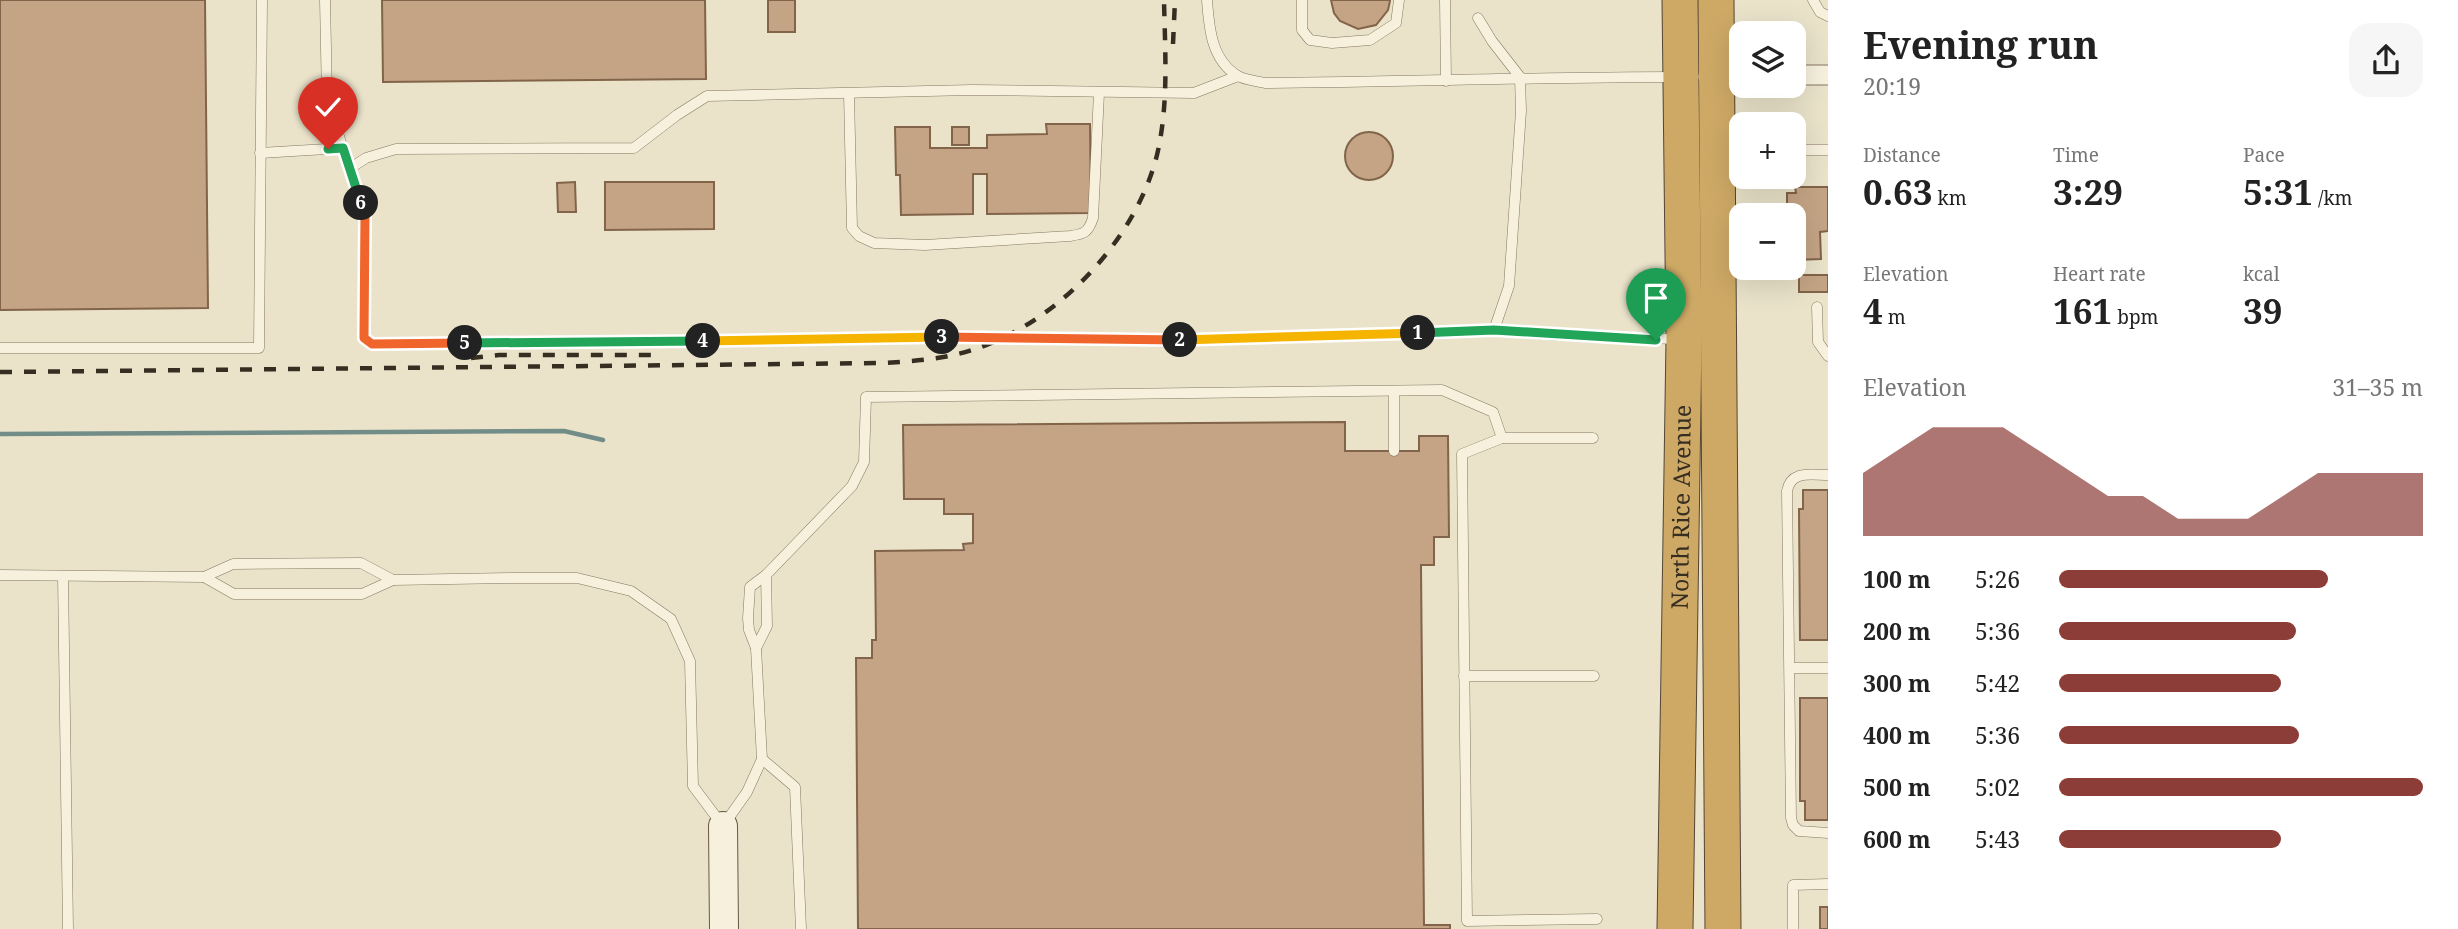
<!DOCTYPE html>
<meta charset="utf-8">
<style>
body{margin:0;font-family:"Noto Serif",serif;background:#f6f6f6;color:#222;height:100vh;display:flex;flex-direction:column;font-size:26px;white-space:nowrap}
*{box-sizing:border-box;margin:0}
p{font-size:23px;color:#767676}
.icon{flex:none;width:38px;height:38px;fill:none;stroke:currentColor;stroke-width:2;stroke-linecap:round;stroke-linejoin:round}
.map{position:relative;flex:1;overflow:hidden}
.panel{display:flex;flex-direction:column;background:#fff;width:630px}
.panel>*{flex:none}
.fabs{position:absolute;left:1729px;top:21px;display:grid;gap:14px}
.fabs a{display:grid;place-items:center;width:77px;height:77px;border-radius:14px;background:#fff;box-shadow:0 7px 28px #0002;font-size:35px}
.pin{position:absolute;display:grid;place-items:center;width:60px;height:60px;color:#fff;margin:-72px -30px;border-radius:50% 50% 50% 0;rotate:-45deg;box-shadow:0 0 7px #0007}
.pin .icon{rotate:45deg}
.km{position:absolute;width:35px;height:35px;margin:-18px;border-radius:50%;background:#222;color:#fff;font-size:19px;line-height:35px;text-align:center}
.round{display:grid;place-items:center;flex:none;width:74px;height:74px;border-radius:21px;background:#f6f6f6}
.overview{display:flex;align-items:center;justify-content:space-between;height:119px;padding:0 35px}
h1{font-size:38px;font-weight:700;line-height:52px}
.metrics{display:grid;grid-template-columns:repeat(3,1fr);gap:10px;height:119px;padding:7px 35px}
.metrics div{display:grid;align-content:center}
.metrics b{font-size:35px;font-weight:700}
.metrics small{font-size:19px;font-weight:400}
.metrics p{font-size:19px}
.chart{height:196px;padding:14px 35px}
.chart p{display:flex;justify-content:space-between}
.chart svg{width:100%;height:126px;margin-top:7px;fill:#8d3d37;opacity:.7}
ul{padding:0 35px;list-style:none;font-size:23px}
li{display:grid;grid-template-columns:112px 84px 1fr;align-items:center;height:52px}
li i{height:18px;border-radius:9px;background:#8d3d37}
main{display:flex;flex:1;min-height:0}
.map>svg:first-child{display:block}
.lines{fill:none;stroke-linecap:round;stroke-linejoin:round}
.stream{stroke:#728d88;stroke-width:4.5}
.building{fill:#c4a485;stroke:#816449;stroke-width:2}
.lane-casing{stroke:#857761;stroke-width:11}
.street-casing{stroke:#857761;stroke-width:21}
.secondary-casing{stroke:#675844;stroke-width:30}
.highway-casing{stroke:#544534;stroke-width:37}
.lane{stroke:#f6f0dd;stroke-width:10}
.street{stroke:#f6f0dd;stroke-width:19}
.secondary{stroke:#f6f0dd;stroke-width:28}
.highway{stroke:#cea966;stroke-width:35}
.rail{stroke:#372e22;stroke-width:4.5;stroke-dasharray:12 12;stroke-linecap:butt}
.split-1-casing{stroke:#fff;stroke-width:14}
.split-2-casing{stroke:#fff;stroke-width:14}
.split-3-casing{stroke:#fff;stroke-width:14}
.split-4-casing{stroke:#fff;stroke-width:14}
.split-5-casing{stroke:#fff;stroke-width:14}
.split-6-casing{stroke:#fff;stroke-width:14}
.split-7-casing{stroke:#fff;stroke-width:14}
.split-1{stroke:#22a559;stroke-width:9}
.split-2{stroke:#f5b400;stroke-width:9}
.split-3{stroke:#f0652b;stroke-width:9}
.split-4{stroke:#f5b400;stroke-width:9}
.split-5{stroke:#22a559;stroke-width:9}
.split-6{stroke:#f0652b;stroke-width:9}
.split-7{stroke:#22a559;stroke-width:9}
.labels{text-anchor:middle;stroke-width:5;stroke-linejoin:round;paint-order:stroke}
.street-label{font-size:23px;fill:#372e22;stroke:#f2edd9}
</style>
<main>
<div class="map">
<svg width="1828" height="929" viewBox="0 0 1828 929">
<rect width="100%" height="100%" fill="#eae3ca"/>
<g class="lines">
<path class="stream" d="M0,434l564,-3 39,9"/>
</g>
<g class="building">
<path d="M0,0h205l3,308 -208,2z"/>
<path d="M382,0h323l1,79 -323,3z"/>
<rect x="768" y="0" width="27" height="32"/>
<path d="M1331,0h59v1l-2,9 -12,15 -18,4 -18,-8 -6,-8z"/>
<path d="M1046,124h44l1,89 -104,1v-40h-14v40l-72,1 -1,-40h-4l-1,-48h35v21h57v-13l60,-1z"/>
<rect x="952" y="127" width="17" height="18"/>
<circle cx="1369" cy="156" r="24"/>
<path d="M575,182l1,30h-18l-1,-29z"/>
<path d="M605,182h109v47l-109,1z"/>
<path d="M1795,187h33v44l-8,1 1,27 -27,1v-45h-7v-22h9z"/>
<rect x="1799" y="275" width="29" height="17"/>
<path d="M1345,422v29h74v-15h29l1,101h-15v28h-13l3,360h26v4h-592l-2,-271h16v-18h4l-1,-89 89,-1 -1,-6 10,-1v-29h-29v-15h-40l-1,-74z"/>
<path d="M1803,490h25v150h-28l-1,-131h4z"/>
<path d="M1800,698h28v122h-23v-19h-5z"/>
<rect x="1820" y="907" width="8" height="22"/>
</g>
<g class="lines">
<g class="lane-casing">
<g id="lane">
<path d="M325,0l2,97 22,72"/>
<path d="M1207,0c2,27 4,60 31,76 7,4 19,5 27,7 137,-1 273,-6 410,-6"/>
<path d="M1302,0v30l8,10 22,3 38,-3 26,-17 3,-23"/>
<path d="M1445,0l1,81"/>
<path d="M1813,0l7,12 8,4"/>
<path d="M1478,18l14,23 28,36 1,34 -12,175 -15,44"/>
<path d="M1238,76l-44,17 -222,-3 -265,6 -30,19 -43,33 -238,1 -30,9 -17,11 16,45 -1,124 7,6 634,-7 166,3 323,-10 61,5 121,4"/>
<path d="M849,94l3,134 7,8 15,7 51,2 145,-9c14,-2 18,-3 23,-18l6,-125"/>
<path d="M1794,150h34"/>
<path d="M260,153l83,-5"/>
<path d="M1817,307l1,35 10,14"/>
<path d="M0,348h259l3,-348"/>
<path d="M1502,438h91"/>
<path d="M1394,451v-60"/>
<path d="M1828,475c-17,0 -37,-5 -41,16l4,327 2,7 6,6 29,2"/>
<path d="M0,575l204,2 29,-13 128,-1 32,17"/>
<path d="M63,576l5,353"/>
<path d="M204,577l30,17h128l31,-14 118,-2h66l54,13 40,28 19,42 3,125 30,40 24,-34 15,-33"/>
<path d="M756,648l11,-22 -1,-51"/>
<path d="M1790,668h38"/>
<path d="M1464,676h130"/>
<path d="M801,929l-6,-142 -33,-28 -6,-111 -7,-18 -1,-12 2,-31 16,-12 86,-89 12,-24 2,-65 576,-7 51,22 9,26 -40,16 5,467 130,-2"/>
<path d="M1793,929v-44l35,-1"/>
</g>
</g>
<g class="street-casing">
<g id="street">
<path d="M1794,75h34"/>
<path d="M1708,77l33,-1"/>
</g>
</g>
<g class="secondary-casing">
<path id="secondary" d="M723,826l1,103"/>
</g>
<g class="highway-casing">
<g id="highway">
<path d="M1716,0l7,929"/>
<path id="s1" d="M1675,929l9,-590 -4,-339"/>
</g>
</g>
<use href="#lane" class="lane"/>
<use href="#street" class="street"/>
<use href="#secondary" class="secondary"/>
<use href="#highway" class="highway"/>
<g class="rail">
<path d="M1173,44l2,-44"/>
<path d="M471,358l28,-3h154"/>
<path d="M0,372l883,-9c32,-2 65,-4 95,-15 82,-28 158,-109 179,-193 12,-51 8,-104 7,-155"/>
</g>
</g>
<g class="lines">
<g class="split-1-casing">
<path id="split-1" d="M1418,333l76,-3 162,10"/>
</g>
<g class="split-2-casing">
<path id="split-2" d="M1180,340l238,-7"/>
</g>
<g class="split-3-casing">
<path id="split-3" d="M942,337l238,3"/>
</g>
<g class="split-4-casing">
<path id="split-4" d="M703,341l239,-4"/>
</g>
<g class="split-5-casing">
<path id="split-5" d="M465,343l238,-2"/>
</g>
<g class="split-6-casing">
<path id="split-6" d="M361,203l4,11 -1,124 8,6 93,-1"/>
</g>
<g class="split-7-casing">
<path id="split-7" d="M328,149l15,-1 18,55"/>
</g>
<use href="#split-1" class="split-1"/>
<use href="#split-2" class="split-2"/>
<use href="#split-3" class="split-3"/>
<use href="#split-4" class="split-4"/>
<use href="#split-5" class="split-5"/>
<use href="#split-6" class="split-6"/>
<use href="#split-7" class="split-7"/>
</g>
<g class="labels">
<g class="street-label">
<text dy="8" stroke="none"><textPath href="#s1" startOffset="422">North Rice Avenue</textPath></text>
</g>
</g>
</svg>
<div class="fabs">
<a><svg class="icon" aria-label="layers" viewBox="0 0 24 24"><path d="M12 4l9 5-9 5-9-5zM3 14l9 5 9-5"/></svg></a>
<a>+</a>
<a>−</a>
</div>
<div class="pin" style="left:1656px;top:340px;background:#1e9e55"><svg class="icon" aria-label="arrive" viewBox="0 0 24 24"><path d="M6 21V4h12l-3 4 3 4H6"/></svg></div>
<div class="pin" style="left:328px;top:149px;background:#d93025"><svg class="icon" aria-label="check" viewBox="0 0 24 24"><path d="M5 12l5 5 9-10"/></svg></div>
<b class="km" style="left:1418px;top:333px">1</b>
<b class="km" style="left:1180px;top:340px">2</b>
<b class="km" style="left:942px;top:337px">3</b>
<b class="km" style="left:703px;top:341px">4</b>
<b class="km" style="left:465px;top:343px">5</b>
<b class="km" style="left:361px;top:203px">6</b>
</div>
<section class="panel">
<div class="overview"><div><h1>Evening run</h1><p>20:19</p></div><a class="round"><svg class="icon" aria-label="share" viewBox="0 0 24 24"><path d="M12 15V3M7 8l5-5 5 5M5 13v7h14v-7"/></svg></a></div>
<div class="metrics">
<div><p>Distance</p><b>0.63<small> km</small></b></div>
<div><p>Time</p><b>3:29</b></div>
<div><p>Pace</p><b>5:31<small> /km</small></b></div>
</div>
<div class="metrics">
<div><p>Elevation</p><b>4<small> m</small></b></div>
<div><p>Heart rate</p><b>161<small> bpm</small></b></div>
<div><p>kcal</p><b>39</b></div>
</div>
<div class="chart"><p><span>Elevation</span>31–35 m</p>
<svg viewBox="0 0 160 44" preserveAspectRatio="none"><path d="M0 44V22L10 14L20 6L30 6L40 6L50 14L60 22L70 30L80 30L90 38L100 38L110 38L120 30L130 22L140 22L150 22L160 22V44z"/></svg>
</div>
<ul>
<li><b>100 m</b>5:26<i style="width:74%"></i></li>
<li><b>200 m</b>5:36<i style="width:65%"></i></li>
<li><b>300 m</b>5:42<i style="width:61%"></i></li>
<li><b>400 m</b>5:36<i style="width:66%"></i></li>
<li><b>500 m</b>5:02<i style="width:100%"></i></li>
<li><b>600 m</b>5:43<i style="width:61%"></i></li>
</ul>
</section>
</main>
